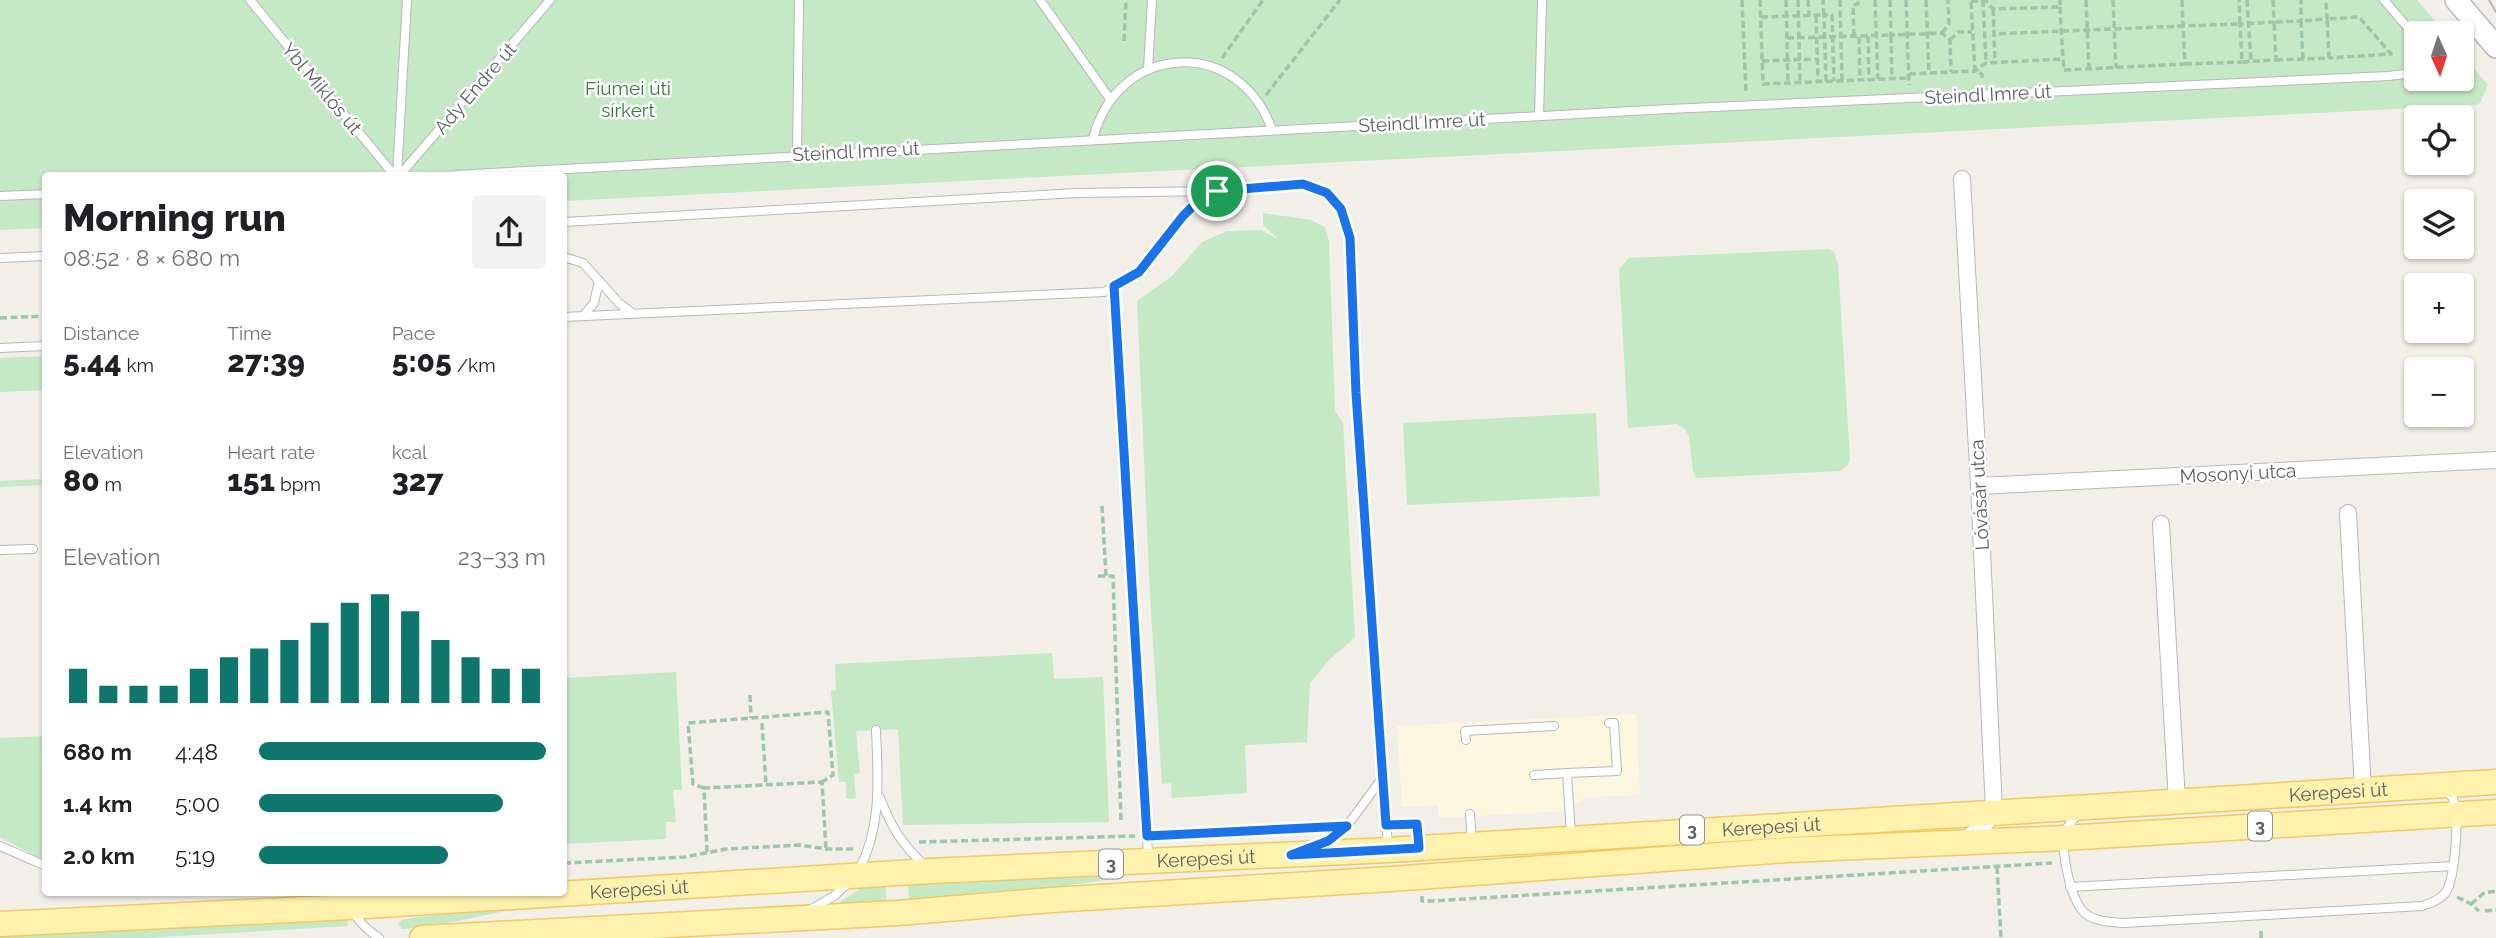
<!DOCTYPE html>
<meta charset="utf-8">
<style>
body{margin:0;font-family:Raleway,sans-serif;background:#f2f2f2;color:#202124;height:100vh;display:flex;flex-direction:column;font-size:26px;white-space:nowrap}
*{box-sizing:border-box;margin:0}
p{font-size:23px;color:#757577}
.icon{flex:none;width:38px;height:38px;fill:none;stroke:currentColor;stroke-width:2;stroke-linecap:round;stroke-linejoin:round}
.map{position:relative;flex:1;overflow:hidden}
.details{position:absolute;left:42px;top:172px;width:525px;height:724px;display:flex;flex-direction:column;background:#fff;border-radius:7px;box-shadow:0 2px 5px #0004}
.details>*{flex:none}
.needle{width:46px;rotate:177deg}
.fabs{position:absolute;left:2404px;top:21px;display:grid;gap:14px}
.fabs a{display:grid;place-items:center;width:70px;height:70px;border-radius:7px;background:#fff;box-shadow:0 2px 5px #0004;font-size:35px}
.pin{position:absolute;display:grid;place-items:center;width:60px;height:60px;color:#fff;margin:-30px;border:4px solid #fff;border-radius:50%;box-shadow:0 2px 7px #0007}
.round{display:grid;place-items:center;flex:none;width:74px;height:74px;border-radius:7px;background:#f2f2f2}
.overview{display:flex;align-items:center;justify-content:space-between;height:119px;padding:0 21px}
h1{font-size:38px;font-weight:800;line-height:52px}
.metrics{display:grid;grid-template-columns:repeat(3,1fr);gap:10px;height:119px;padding:7px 21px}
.metrics div{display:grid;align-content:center}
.metrics b{font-size:30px;font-weight:800}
.metrics small{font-size:19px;font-weight:400}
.metrics p{font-size:19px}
.chart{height:196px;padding:14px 21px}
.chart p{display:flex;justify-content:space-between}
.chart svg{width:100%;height:126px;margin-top:7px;stroke:#0f766e;stroke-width:6}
ul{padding:0 21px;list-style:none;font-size:23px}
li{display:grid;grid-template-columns:112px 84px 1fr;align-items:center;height:52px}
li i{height:18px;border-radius:9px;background:#0f766e}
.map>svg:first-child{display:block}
.commercial{fill:#fef7e0}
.green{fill:#c5e8c5}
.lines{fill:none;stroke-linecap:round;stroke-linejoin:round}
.service-casing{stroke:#b5b8bc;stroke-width:10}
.minor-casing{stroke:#b5b8bc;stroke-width:18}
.secondary-casing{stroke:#b6babf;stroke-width:24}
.primary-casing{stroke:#f2c960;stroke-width:27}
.path{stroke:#9cc7a9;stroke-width:3.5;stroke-dasharray:7 3.5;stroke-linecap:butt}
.service{stroke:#fff;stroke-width:8}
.minor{stroke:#fff;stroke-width:16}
.secondary{stroke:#fff;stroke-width:21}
.primary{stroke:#fff2af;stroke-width:24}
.tram{stroke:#b6b7b8;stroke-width:2}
.route-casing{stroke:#fff;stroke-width:14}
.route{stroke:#1a73e8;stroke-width:9}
.labels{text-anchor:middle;stroke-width:5;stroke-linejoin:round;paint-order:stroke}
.shield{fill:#fff;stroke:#8f9295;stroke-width:2}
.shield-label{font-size:18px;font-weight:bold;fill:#5f6368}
.street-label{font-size:19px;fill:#5f6368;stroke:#fff}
.park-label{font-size:19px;fill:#348238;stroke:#fff}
</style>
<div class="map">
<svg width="2496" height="938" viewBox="0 0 2496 938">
<rect width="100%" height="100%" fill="#f1efe8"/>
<path class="commercial" d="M1636,714l4,81 -54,2 -20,14 -127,7 -1,-13 -36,2 -5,-81z"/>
<g class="green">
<path d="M0,0h2417l28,33h-28v46h45v-25l26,31 -8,18 -5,2 -1911,96v-26h-518l-1,53 -45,2z"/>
<path d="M1263,213l48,7 14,7 4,14 6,170 8,12 12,214 -26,23 -19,23 -3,59 -62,3 2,48 -75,5 -1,-15 -9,1 -12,-188 -13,-295 35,-25 30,-34 25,-11 35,-1 17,10 -16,-15z"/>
<path d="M1829,249l5,3 4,12 12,195 -2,6 -8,6 -144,7 -3,-7 -4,-35 -4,-7 -9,-5 -48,4 -9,-159 10,-11z"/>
<path d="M45,356v34l-45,2v-34z"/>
<path d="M1596,413l4,83 -193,9 -4,-82z"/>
<path d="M45,479v6l-45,2v-6z"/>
<path d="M1052,653l2,26 49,-2 6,145 -206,3 -5,-96 -42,2 4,42 -6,1 2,24 -10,1v-17h-7l-8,-91 5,-1 -1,-26z"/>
<path d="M676,672l6,118h-9l3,32h-10v17l-102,5v-166z"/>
<path d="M45,736l1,123h-5l-41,-22v-99z"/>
<path d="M1073,877h53l-103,15 -114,8 -1,-16z"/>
<path d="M886,884v18l-55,4 17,-9 15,-11z"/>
<path d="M511,908l-1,2 -82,17 -26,2 -4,-5 4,-4 14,-3z"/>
<path d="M347,919l1,7 -203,12h-145v-5l147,-3z"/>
</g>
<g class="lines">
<g class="service-casing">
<g id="service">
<path d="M250,0l144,175"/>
<path d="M1040,0l70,99"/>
<path d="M2384,0l30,35 3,7"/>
<path d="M1148,69l4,-69"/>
<path d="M1539,116l3,-116"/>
<path d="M1093,139c24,-97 146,-104 179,-9"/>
<path d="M797,154l2,-154"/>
<path d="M397,175l10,-175"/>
<path d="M400,175l150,-175"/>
<path d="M455,175c645,-39 1289,-71 1934,-99l22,-3 6,-10"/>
<path d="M0,196l46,-2"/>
<path d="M564,222l512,-29 141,-2 86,-7 24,9 14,16 9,29 5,155 33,455"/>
<path d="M564,257l19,6 36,40 13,10"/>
<path d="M0,258l46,-2"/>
<path d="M583,316l11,-13 5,-22"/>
<path d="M564,317l540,-25 35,-20 44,-56 15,-15 17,-9"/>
<path d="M0,348l46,-2"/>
<path d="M0,550l33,-1"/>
<path d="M1143,734l5,125"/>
<path d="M1466,740l-1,-9 89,-5"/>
<path d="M1567,773l50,-2 -3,-48h-5"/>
<path d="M1534,775l33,-2 4,62"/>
<path d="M880,798c12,30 21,45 44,67"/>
<path d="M1470,814l2,28"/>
<path d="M2079,814c-7,6 -14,14 -15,23 -2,18 7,66 22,77 11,8 25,8 38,9l298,-17c9,-3 18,-6 24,-14 9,-14 14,-78 7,-93 -1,-3 -5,-6 -7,-9"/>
<path d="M1322,844l25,-18 36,-49"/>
<path d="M0,846l46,20"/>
<path d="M859,870c23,-44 19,-91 17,-140"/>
<path d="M2070,887l383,-21"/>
<path d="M346,892c4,21 16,34 33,46"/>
<path d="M810,910l24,-14 14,-13"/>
</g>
</g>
<g class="minor-casing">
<g id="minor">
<path d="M1962,179l17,307 15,325 -11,16 -20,14"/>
<path d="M1979,486l517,-26"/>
<path d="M2348,513l15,277"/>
<path d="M2161,524l16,277"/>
</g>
</g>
<g class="secondary-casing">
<path id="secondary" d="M2456,0l40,47"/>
</g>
<g class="primary-casing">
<g id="primary">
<path id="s1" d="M0,924l349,-17 581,-36 458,-21 1108,-68"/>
<path d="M422,938l476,-25 154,-13 339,-21 397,-29 276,-12 432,-26"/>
</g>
</g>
<g class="path">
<path d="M1742,0l4,92"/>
<path d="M1760,0l3,84 146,-6"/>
<path d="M1786,0l2,83"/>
<path d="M1798,0l2,82"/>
<path d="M1808,0l1,15"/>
<path d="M1840,0l2,81"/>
<path d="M1875,0l3,79"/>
<path d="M1890,0l1,35 51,-2 8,7 1,32"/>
<path d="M1906,0l3,85"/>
<path d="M1926,0l3,73"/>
<path d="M1983,0l3,63"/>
<path d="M2086,0l3,69"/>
<path d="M2113,0l3,68"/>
<path d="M2182,0l1,26 57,-2 -1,-24"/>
<path d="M2247,0l4,61"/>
<path d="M2273,0l1,22 -34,2 2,38 34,-2 -2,-38 27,-1v-21"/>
<path d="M1971,1h15l7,8 67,-2v-7"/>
<path d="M1971,2l4,69 7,3v7"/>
<path d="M2060,7l3,52"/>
<path d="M1993,9l2,53"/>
<path d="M1816,16l2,65"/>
<path d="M1761,17l63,-2 -1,-15"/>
<path d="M1942,33l7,-9 -1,-24"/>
<path d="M1854,36l-1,-31 5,-1v-4"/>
<path d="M1868,36l1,44"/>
<path d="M1859,37l1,43"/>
<path d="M1787,38l104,-3 1,44"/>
<path d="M1950,40l8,-8h14"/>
<path d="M1124,41l2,-41"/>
<path d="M1222,58l41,-58"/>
<path d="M2303,59l-2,-38 26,-2 -1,-19"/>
<path d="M2276,60l53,-2 -2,-39 32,-2 32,37 -62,4"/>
<path d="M1762,61l55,-2"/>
<path d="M2185,64l57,-2"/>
<path d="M1909,74l66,-3 11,-8 77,-4 1,11 121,-6 -2,-38 -189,8"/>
<path d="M1826,81l-2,-66h8l2,66"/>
<path d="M1266,95l74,-95"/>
<path d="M1115,300l27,421"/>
<path d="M0,318l46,-2"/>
<path d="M1102,506l4,70"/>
<path d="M1098,576h15l8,245"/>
<path d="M750,695l1,23"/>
<path d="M762,723l4,62"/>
<path d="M704,788l-11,-4 -5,-61 140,-11 5,63 -11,7"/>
<path d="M1398,825l19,-1v5"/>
<path d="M1160,835l161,-8"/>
<path d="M919,842l216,-6"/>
<path d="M707,852l-3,-64 118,-6 4,67"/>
<path d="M564,863l121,-6 41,-8 74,-4 26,4h30"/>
<path d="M1997,867l4,71"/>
<path d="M156,893l8,-1"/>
<path d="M1422,896v5h10l620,-38"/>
<path d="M2457,897l14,7 8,7"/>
<path d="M2471,904l13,-11 12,-2"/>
<path d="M2485,911l11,-1"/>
<path d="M2261,931v7"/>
</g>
<use href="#service" class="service"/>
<use href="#minor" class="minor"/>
<use href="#secondary" class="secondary"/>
<use href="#primary" class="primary"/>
<path class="tram" d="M2489,0l7,12"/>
</g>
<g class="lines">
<g class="route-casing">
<path id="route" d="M1303,184l24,9 14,16 9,29 6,155 30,432 31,-1 2,24 -128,7 37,-14 19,-15 -200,10 -33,-550 25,-14 44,-56 15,-15 19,-10z"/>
</g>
<use href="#route" class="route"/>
</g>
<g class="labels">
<g class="shield">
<rect x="2248" y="811.5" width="24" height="29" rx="5"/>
<rect x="1680" y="815.5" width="24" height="29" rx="5"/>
<rect x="1099" y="849.5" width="24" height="29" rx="5"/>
</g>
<g class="shield-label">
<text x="2260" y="832">3</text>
<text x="1692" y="836">3</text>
<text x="1111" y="870">3</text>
</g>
<g class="street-label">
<text transform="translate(322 88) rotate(50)" y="7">Ybl Miklós út</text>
<text transform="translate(475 88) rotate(-49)" y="7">Ady Endre út</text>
<text transform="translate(1988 94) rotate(-3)" y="7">Steindl Imre út</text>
<text transform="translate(1422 122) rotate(-3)" y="7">Steindl Imre út</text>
<text transform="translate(856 151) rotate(-3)" y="7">Steindl Imre út</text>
<text transform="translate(2238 473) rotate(-3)" y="7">Mosonyi utca</text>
<text transform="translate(1979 495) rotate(-93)" y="7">Lóvásár utca</text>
<text dy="7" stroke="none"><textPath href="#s1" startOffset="2342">Kerepesi út</textPath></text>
<text dy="7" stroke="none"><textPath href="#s1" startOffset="1774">Kerepesi út</textPath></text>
<text dy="7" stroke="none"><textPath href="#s1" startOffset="1208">Kerepesi út</textPath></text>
<text dy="7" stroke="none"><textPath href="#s1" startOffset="640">Kerepesi út</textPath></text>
</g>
<g class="park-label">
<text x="628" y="95">Fiumei úti<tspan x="628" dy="22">sírkert</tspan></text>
</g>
</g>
</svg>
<div class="fabs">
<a><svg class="needle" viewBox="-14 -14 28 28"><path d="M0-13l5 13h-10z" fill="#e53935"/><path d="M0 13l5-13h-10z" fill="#757577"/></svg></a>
<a><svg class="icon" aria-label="locate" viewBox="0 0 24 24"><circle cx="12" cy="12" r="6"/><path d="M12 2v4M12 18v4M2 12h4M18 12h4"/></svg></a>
<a><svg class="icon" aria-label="layers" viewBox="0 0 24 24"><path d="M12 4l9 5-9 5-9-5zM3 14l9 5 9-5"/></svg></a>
<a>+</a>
<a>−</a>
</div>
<div class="pin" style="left:1217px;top:191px;background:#1e9e55"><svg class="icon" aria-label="arrive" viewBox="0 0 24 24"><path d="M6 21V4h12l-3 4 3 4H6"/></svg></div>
<section class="details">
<div class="overview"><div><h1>Morning run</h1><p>08:52 · 8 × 680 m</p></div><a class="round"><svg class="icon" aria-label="share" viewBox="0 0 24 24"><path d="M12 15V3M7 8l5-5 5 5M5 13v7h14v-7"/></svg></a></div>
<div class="metrics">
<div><p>Distance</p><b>5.44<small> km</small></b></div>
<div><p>Time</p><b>27:39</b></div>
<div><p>Pace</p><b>5:05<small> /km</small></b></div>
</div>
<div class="metrics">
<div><p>Elevation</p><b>80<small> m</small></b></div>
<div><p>Heart rate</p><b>151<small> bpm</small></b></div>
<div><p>kcal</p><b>327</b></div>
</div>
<div class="chart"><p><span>Elevation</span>23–33 m</p>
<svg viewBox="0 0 160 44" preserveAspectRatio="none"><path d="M5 44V32M15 44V38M25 44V38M35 44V38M45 44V32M55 44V28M65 44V25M75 44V22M85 44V16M95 44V9M105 44V6M115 44V12M125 44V22M135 44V28M145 44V32M155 44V32"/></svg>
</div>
<ul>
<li><b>680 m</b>4:48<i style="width:100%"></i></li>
<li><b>1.4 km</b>5:00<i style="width:85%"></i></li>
<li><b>2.0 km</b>5:19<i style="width:66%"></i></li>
</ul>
</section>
</div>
